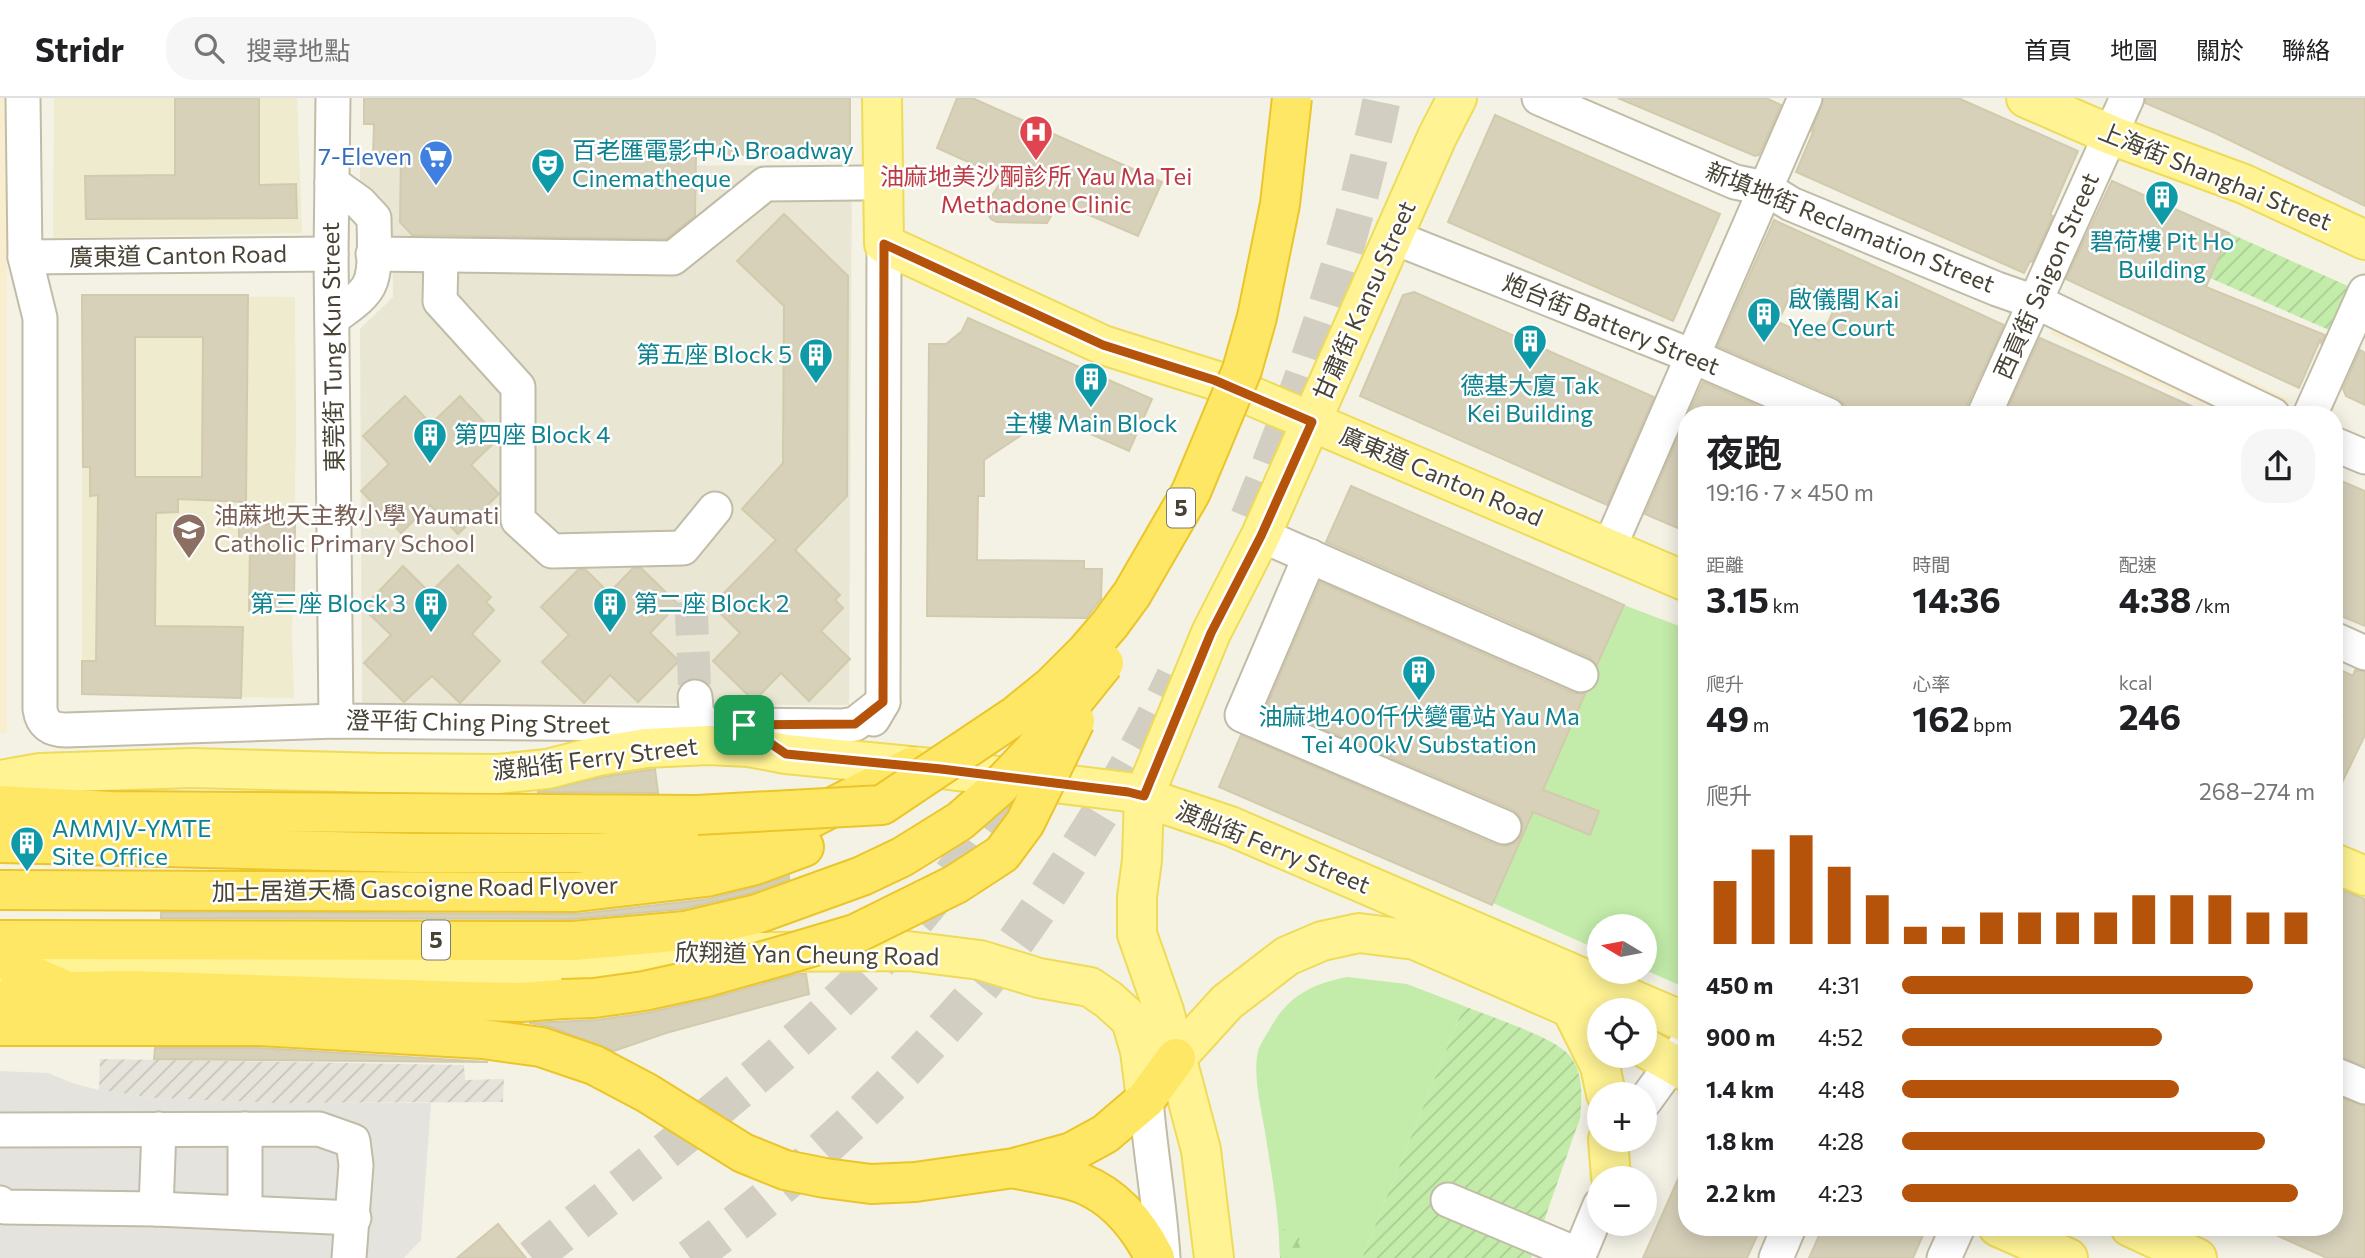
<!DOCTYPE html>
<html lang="zh-TW">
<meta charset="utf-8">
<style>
body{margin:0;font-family:Commissioner,"Noto Sans TC",sans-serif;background:#f6f6f6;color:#202124;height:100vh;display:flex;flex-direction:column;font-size:26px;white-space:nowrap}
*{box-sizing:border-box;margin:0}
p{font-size:23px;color:#757577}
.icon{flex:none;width:38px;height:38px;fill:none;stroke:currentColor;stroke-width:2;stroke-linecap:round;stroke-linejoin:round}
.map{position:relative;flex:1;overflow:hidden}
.sheet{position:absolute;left:1678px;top:308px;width:665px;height:830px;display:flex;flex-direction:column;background:#fff;border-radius:28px;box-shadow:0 4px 18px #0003}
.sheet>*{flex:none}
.needle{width:46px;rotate:280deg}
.fabs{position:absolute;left:1587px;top:816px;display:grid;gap:14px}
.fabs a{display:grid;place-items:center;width:70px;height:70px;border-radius:50%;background:#fff;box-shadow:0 4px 18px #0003;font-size:35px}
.pin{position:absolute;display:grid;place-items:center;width:60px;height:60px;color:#fff;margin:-30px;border-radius:14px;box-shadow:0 4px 10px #0006}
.round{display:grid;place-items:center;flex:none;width:74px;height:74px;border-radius:28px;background:#f6f6f6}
.headline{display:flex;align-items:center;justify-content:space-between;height:119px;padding:0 28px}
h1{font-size:38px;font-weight:700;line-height:52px}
.figures{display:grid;grid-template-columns:repeat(3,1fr);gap:10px;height:119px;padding:7px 28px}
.figures div{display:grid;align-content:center}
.figures b{font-size:35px;font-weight:700}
.figures small{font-size:19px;font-weight:400}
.figures p{font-size:19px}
.chart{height:196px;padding:14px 28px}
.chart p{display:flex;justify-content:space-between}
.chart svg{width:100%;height:126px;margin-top:7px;stroke:#b45309;stroke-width:6}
ul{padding:0 28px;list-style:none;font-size:23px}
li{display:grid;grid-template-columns:112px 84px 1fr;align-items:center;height:52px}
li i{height:18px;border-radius:9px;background:#b45309}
header{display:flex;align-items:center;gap:42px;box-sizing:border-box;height:98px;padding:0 35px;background:#fff;border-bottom:2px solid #e0e0e0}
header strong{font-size:33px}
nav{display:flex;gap:38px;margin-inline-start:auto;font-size:24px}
.search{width:490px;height:63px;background:#f6f6f6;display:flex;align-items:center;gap:18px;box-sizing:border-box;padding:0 24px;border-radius:28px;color:#757577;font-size:26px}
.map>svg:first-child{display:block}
.residential{fill:#e9e6d3}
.commercial{fill:#f8eecf}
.industrial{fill:url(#industrial-furrows)}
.education{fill:#efebce}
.green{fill:#c3ecaa}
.forest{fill:url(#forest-firs)}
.garden{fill:url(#garden-furrows)}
.parking{fill:#e5e3de}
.building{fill:#d7d1ba;stroke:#d2caac;stroke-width:2;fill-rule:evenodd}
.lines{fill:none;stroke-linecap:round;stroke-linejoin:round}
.minor-tunnel{stroke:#d2cfc2;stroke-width:33;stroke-dasharray:33 17;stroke-linecap:butt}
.highway-tunnel{stroke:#d2cfc2;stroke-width:38;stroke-dasharray:38 19;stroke-linecap:butt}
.minor-casing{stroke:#c1bca7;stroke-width:37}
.major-casing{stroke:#eedb5a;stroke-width:42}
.highway-casing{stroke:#ebc529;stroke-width:42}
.minor{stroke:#fff;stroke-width:33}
.major{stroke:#fff394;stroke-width:38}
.highway{stroke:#ffe766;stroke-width:38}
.highway-bridge-casing{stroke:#ebc529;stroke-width:42;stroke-linecap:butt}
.highway-bridge{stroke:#ffe766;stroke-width:38}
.route-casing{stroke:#fff;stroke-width:14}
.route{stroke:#b45309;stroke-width:9}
.labels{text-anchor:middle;stroke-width:5;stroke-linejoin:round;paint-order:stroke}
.shield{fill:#fff;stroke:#7f7b71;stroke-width:2}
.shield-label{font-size:23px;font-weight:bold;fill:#484334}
.culture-label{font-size:24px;fill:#0d838f;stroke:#fff;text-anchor:start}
.shop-label{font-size:24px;fill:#366cbe;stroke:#fff;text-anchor:end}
.health-label{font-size:24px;fill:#be3a42;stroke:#fff}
.street-label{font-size:24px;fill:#484334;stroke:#fff}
.education-label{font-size:24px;fill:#785e54;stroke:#fff;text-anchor:start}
</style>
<header>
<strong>Stridr</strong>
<div class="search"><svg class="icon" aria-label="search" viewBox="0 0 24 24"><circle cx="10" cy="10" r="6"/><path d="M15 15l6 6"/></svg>搜尋地點</div>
<nav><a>首頁</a><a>地圖</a><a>關於</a><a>聯絡</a></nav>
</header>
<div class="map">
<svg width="2365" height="1160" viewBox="0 0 2365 1160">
<defs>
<pattern id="industrial-furrows" width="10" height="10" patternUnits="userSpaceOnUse" patternTransform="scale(1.75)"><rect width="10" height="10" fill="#e6e3da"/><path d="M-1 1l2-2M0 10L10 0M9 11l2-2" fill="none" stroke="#c7c4bc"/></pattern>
<pattern id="forest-firs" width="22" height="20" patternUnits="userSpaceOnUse" patternTransform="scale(1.75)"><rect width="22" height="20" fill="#c3ecaa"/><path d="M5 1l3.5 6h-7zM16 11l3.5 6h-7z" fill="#a9cc93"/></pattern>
<pattern id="garden-furrows" width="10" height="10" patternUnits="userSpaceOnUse" patternTransform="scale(1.75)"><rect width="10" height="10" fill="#c3ecaa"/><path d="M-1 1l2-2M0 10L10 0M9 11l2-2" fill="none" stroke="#a9cc93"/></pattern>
</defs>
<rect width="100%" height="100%" fill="#f4f2e5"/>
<path class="residential" d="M852,67l-3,540 -487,-1 -2,-375 33,-32 -1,-84 -32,-32v-14z"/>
<g class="commercial">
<rect x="0" y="0" width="7" height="635"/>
<path d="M2066,199l224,102 -7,16h-61l-172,-81z"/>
</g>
<path class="industrial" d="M100,961l364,6 1,15 39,-1 -1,23 -229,1 -119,-5 -56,-8z"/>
<g class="education">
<path d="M54,0h243l5,135 -249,5z"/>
<path d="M82,197l213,2 1,142 -4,195 2,64 -212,-4z"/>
</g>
<g class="green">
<path d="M1624,507l63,24 -1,355h-9l-32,-14v-44h-45l-1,24 -106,-47z"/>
<path d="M1347,879l60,7 57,22 -102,252h-82c-1,-45 -9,-88 -16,-132 -4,-23 -11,-52 -6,-75 2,-6 6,-13 10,-19 19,-35 40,-47 79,-55z"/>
</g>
<path class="forest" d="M1289,1129l15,3 -6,12 6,16h-24l-1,-26z"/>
<g class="garden">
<path d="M2229,135l119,53 -19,44 -119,-52z"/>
<path d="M1464,908c24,10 90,31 105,49 15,17 13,42 11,63l-49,140h-169z"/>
</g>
<path class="parking" d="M0,973l48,2 27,11 24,6 56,8 119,5h157l-10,137 -17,18h-404z"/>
<g class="building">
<path d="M175,0h84v87l37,-1 1,34 -211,1 -1,-43 90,-1z"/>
<path d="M364,0h486v56l-154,1 -1,61 -29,23 -254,-4 -12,-13 1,-66h-28l1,-32h-10z"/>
<path d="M957,0h15l190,84 -24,54 -79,-34 -12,21 -50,-1 -6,-3 -5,-9 2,-9 16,-23 -67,-30z"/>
<path d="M1618,0h148l15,7 -22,50 -4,1z"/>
<path d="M1824,0h134l120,53 -28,64 3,1 -21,46 -2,-1 -6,12 -228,-101 18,-42 -2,1z"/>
<path d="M2146,0h219v108l-150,-73 -70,-30z"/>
<path d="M1495,17l225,99 -47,107 -225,-99z"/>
<path d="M2112,83l117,52 -23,54 119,48 -4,8 -1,-3 -21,48 -233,-109z"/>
<path d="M784,116l64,62 -1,220 -52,54 45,45 -5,5 8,8 -22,23 29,28 -41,42 -28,-28 -27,28 -41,-40 27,-28 -28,-28 64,-65 -34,-31 41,-46 1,-157 -47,-45z"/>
<path d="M1774,122l230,105 -38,82 -1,8h-118l-3,-11 -8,-7 -118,-51zM1796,184l42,18 -18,41 -42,-19z"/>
<path d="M1414,194l240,105 -47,108 -247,-109 43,-101z"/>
<path d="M82,197h166l-2,207 -68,-3v13l-22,1 -1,113 88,1 -2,71 -159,-4v-33h14l2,-166 -8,1v-29h-7zM135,239h68l-1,140h-67z"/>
<path d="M968,220l184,81 -23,52 -79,-35 -66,44v36h-6l-1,64 107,1v8h18l-1,30 -15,19 -159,-2 2,-272h17l16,-13z"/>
<path d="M2040,240l56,25 115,52h-206z"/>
<path d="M2360,252l5,3v52l-19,-9 -3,-7z"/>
<path d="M1703,284l76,33h-91z"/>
<path d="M405,298l26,28 29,-28 39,42 -28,27 28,29 -41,40 -28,-29 -29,28 -40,-42 28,-27 -26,-28z"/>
<path d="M1687,319v115l-42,-18z"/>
<path d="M2334,380l31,13v135l-31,-13z"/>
<path d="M1351,388l273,119 -27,60 -8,-8 -263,-115z"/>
<path d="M239,426h56l-1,73h-12l-1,14h-32l1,-65h-11z"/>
<path d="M458,467l33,32 -5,5 8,8 -22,24 28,27 -40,42 -28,-27 -28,26 -40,-39 27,-28 -28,-27 40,-42 27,27z"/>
<path d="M633,470h8l37,36 -28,29 29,28 -41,41 -28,-27 -26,28 -42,-41 27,-27 -28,-28 37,-37 7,-1 24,24z"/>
<path d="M1320,484l253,111 12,1 -42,96 56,21 -9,24 -57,-23 -41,93 -273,-118 22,-52 255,110 11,1 9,-4 5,-7 2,-11 -4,-9 -7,-6 -245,-104z"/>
<path d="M2334,569l19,9 2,-6 10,2v63l-31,64v-64l9,-19 -5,-3 3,-9 -7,-3z"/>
<path d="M655,671l3,24 -121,-1 66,-15z"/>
<path d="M789,778v3l-38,14 -69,16 -110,10 -411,-1v-6l417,2 131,-15 51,-13z"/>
<path d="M2334,789l31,12v167l-31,-11z"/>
<path d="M798,876h8l3,20 -143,39 -52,18 -66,-25 -19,-3 68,-3 50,-7 62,-14z"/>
<path d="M155,950h104l229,14 -334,-3z"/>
<path d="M2334,997l31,11v152h-38l-69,-31h76z"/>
<path d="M1687,1061v68h74l-14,31h-104z"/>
<path d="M498,1126l28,34h-69z"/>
<path d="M1823,1129h81l19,8 -10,23h-104z"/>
</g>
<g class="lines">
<path class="minor-tunnel" d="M691,504l4,95"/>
<g class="highway-tunnel">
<path d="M1249,420c56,-136 104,-276 133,-420"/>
<path d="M532,1160c111,-89 224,-175 325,-275 64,-63 119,-137 169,-212"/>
<path d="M690,1160c101,-74 194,-161 277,-255 36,-41 67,-87 97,-133 41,-62 79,-126 111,-193"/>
</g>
<g class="minor-casing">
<g id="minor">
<path d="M23,0l2,159 15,61v391c2,15 11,21 26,21l270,-9 506,5 13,-2 28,-22"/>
<path d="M333,0l-2,156 5,467"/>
<path d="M1539,0l196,84 30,6 26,16 206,85 46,16 230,110"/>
<path d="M332,85l28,20 14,15c0,18 3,52 -5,67 -7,14 -25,24 -37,34"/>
<path d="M1393,139l299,119 136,59"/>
<path d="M373,156l300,4 92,-74 96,-1"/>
<path d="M441,158l-1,45 78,86v133l34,31 131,-3 32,-39"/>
<path d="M25,159l306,-3"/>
<path d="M1984,317l143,-317"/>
<path d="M2310,317l55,-123"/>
<path d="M2334,346l31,13"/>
<path d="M1261,437l320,140"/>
<path d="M1609,450l196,-450"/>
<path d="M1310,458l-68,159 262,112"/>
<path d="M2334,541l31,14"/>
<path d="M695,599l3,28"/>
<path d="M873,621l10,-17 1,-458"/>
<path d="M2334,976l31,13"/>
<path d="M1146,1001c4,53 14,105 17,159"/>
<path d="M1645,1003l42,-58"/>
<path d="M0,1032l319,-1 34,12 3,24 -7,93"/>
<path d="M1448,1102l131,55"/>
<path d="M0,1105l4,4 152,2 198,9"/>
<path d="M156,1111l3,-80"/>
<path d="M245,1115v-84"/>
<path d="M1578,1160l22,-53"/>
<path d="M1776,1160l13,-31"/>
<path d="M1944,1160l14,-31"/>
</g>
</g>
<g class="major-casing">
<g id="major">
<path d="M882,0l2,146 219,101 111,35 473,202"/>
<path d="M2026,0l85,37 133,49 121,56"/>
<path d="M0,682l40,-7 152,-5 190,5 116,1 49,-5 51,-13 48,-8 62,-3 41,2 37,7 155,15 187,23 102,34 457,197"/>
<path d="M2334,765l31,13"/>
<path d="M13,871l116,1 403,-5 115,-12 261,-2 72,9 59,18 51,9 19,13 22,20 9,31 6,48"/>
<path d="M1571,910l29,58 6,28"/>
<path d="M1645,950l42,24"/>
<path d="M1176,960l51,-56 60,-46 35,-15 37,-8 56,7 156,68 29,15"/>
<path d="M1608,1041l3,38"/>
<path d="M1998,1129l70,31"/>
<path d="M2130,1129l67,31"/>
<path d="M1214,1160l-13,-108 -37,-139 -27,-77v-37l5,-37 2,-64 67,-163 50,-98 176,-398 20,-39"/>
</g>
</g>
<g class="highway-casing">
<g id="highway">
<path d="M0,707l111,6 586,4"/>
<path d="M0,745l412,10h188l178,-18 133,-68"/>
<path d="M0,792l576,2 130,-15 49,-12 49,-18"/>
<path d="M0,842l573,1 112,-10 72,-17 105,-38 40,-19 58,-36 39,-34"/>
<path d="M17,871l50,22"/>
<path d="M0,902h16l51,-9 65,-1 336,11 53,1 41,-3"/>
<path d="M0,928h260l223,13 58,8 53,18 53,28 96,60 42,17 40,8 46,6 44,-2 99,-14 58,-16 33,-18 41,-35 30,-41"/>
<path d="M1017,1071c21,5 46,7 66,15 34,14 56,42 72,74"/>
</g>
</g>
<use href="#minor" class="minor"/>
<use href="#major" class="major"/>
<use href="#highway" class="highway"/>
<g class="highway-bridge-casing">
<g id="highway-bridge">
<path d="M999,689l35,-37 70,-87"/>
<path d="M697,717l185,-10 133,-89 37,-30 34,-34 24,-28 22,-30 59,-102 51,-122 15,-53 23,-113 12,-106"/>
<path d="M562,901l32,-1 50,-7 59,-13 78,-22 74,-22 101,-50 46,-30 23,-31 50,-102"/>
</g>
</g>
<use href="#highway-bridge" class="highway-bridge"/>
</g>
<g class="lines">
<g class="route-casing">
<path id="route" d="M884,146l219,101 111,35 98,42 -51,114 -50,97 -67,163 -16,-4 -187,-23 -155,-15 -42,-29 111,-1 28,-22z"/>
</g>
<use href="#route" class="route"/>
</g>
<defs>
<g id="hospital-pin" transform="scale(1.75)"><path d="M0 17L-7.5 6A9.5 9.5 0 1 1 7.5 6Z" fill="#e0444e" stroke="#fff"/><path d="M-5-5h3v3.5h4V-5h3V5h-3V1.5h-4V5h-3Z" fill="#fff"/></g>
<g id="supermarket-pin" transform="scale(1.75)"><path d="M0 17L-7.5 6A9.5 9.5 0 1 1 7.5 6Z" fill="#3f7fe0" stroke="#fff"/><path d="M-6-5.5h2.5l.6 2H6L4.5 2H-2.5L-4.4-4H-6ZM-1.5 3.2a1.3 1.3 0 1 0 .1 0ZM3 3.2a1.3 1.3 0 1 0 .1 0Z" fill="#fff"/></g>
<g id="theatre-pin" transform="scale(1.75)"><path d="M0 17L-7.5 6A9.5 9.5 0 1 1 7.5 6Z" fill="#0f9aa8" stroke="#fff"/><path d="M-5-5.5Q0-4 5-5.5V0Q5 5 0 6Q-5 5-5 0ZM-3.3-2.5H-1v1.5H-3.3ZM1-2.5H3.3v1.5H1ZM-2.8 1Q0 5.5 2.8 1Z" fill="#fff"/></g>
<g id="building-pin" transform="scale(1.75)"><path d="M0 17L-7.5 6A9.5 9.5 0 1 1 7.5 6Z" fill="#0f9aa8" stroke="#fff"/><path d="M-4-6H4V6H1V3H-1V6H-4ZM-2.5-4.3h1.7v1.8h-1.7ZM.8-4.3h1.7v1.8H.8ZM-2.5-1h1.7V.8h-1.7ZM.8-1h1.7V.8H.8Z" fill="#fff"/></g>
<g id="school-pin" transform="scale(1.75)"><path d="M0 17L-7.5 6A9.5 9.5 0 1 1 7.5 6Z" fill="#8d6e63" stroke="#fff"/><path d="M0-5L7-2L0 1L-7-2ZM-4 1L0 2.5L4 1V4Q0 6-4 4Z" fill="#fff"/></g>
</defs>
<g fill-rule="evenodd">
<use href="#hospital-pin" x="1036" y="34"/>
<use href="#supermarket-pin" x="436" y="59"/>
<use href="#theatre-pin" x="548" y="67"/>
<use href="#building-pin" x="2162" y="99"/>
<use href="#building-pin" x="1764" y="216"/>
<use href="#building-pin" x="1530" y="243"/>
<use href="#building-pin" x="816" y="257"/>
<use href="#building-pin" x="1091" y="281"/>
<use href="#building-pin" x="430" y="337"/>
<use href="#school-pin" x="189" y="432"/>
<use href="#building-pin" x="431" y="506"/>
<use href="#building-pin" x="610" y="506"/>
<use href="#building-pin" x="1419" y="574"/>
<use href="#building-pin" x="27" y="745"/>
</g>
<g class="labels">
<g class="shield">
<rect x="1167" y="390.5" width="28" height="39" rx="5"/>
<rect x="422" y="822.5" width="28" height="39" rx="5"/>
</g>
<g class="shield-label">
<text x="1181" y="418">5</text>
<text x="436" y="850">5</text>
</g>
<g class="culture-label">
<text x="572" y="61">百老匯電影中心 Broadway<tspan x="572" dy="28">Cinematheque</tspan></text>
<text x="2162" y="152" text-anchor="middle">碧荷樓 Pit Ho<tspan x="2162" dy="28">Building</tspan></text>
<text x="1788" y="210">啟儀閣 Kai<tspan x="1788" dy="28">Yee Court</tspan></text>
<text x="792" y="265" text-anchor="end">第五座 Block 5</text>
<text x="1530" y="296" text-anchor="middle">德基大廈 Tak<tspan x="1530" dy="28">Kei Building</tspan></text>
<text x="1091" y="334" text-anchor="middle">主樓 Main Block</text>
<text x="454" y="345">第四座 Block 4</text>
<text x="406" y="514" text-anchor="end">第三座 Block 3</text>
<text x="634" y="514">第二座 Block 2</text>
<text x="1419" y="627" text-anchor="middle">油麻地400仟伏變電站 Yau Ma<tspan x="1419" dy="28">Tei 400kV Substation</tspan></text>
<text x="52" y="739">AMMJV-YMTE<tspan x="52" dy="28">Site Office</tspan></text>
</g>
<g class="shop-label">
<text x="412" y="67">7-Eleven</text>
</g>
<g class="health-label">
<text x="1036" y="87">油麻地美沙酮診所 Yau Ma Tei<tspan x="1036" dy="28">Methadone Clinic</tspan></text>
</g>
<g class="street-label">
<text transform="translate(2215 79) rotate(22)" y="8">上海街 Shanghai Street</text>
<text transform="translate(1850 130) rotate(22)" y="8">新填地街 Reclamation Street</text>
<text transform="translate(178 158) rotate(-1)" y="8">廣東道 Canton Road</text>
<text transform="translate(2047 178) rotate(-66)" y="8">西貢街 Saigon Street</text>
<text transform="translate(1365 203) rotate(-66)" y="8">甘肅街 Kansu Street</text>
<text transform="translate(1611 227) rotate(22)" y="8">炮台街 Battery Street</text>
<text transform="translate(333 249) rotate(-91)" y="8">東莞街 Tung Kun Street</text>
<text transform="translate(1441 379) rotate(23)" y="8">廣東道 Canton Road</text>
<text transform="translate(478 625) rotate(1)" y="8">澄平街 Ching Ping Street</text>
<text transform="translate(595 661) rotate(-7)" y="8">渡船街 Ferry Street</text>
<text transform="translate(1273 750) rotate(22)" y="8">渡船街 Ferry Street</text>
<text transform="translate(415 791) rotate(-1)" y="8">加士居道天橋 Gascoigne Road Flyover</text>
<text transform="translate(807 857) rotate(1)" y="8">欣翔道 Yan Cheung Road</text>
</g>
<g class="education-label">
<text x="214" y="426">油蔴地天主教小學 Yaumati<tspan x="214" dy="28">Catholic Primary School</tspan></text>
</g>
</g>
</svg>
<div class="fabs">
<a><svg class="needle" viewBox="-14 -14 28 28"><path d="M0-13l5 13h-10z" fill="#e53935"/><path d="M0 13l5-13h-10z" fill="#757577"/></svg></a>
<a><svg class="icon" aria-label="locate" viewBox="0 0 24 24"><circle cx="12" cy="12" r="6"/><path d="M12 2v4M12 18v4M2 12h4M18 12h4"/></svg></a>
<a>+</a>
<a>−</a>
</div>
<div class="pin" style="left:744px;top:627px;background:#1e9e55"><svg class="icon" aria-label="arrive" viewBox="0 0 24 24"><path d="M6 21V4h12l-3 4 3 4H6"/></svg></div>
<section class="sheet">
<div class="headline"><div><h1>夜跑</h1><p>19:16 · 7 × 450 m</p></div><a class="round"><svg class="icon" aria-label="share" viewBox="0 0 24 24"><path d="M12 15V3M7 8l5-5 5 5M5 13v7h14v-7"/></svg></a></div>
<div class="figures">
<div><p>距離</p><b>3.15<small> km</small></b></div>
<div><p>時間</p><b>14:36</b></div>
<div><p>配速</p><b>4:38<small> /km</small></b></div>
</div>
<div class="figures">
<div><p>爬升</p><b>49<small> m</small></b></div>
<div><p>心率</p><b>162<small> bpm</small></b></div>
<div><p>kcal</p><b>246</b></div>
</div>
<div class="chart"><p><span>爬升</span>268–274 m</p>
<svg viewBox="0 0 160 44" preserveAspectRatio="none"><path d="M5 44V22M15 44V11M25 44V6M35 44V17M45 44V27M55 44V38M65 44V38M75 44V33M85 44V33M95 44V33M105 44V33M115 44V27M125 44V27M135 44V27M145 44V33M155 44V33"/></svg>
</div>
<ul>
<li><b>450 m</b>4:31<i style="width:85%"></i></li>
<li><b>900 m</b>4:52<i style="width:63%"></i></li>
<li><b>1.4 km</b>4:48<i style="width:67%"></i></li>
<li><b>1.8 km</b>4:28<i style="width:88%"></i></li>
<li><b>2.2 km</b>4:23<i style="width:96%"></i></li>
</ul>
</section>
</div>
